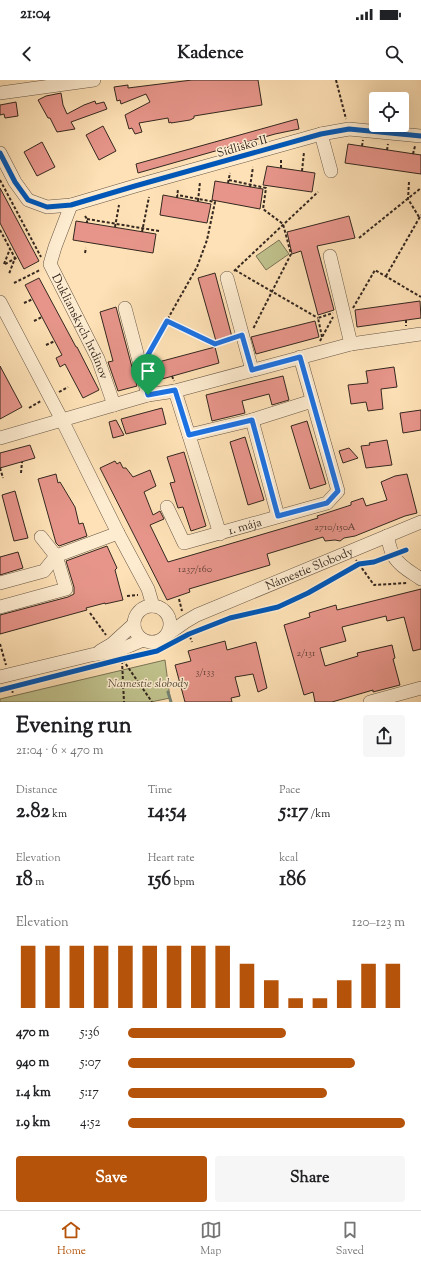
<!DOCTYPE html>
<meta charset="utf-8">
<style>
body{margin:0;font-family:"Sorts Mill Goudy",serif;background:#f6f6f6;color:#202124;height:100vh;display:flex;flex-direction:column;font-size:15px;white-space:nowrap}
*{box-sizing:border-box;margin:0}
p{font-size:13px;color:#757577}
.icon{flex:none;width:22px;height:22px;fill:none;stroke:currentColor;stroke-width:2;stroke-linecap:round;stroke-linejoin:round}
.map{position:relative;height:622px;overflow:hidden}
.drawer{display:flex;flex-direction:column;background:#fff;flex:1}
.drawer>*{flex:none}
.buttons{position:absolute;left:369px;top:12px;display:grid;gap:8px}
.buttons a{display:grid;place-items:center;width:40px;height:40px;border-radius:4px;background:#fff;box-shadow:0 4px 16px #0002;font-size:20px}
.pin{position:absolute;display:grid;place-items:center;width:34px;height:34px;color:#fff;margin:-41px -17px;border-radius:50% 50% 50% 0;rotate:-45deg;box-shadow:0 0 4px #0007}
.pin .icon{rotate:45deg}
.round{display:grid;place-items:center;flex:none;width:42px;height:42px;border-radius:4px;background:#f6f6f6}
.head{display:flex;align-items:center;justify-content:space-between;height:68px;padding:0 16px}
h1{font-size:22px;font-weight:800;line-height:30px}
.figures{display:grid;grid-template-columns:repeat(3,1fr);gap:6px;height:68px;padding:4px 16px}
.figures div{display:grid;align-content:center}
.figures b{font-size:20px;font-weight:800}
.figures small{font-size:11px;font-weight:400}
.figures p{font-size:11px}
.chart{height:112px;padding:8px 16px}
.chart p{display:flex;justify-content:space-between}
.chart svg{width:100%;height:72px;margin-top:4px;stroke:#b45309;stroke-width:6}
.button{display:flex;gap:8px;margin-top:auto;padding:8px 16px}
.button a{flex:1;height:46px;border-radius:4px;background:#b45309;color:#fff;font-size:16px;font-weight:800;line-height:46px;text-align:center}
.button a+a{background:#f6f6f6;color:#202124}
ul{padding:0 16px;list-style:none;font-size:13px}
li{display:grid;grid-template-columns:64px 48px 1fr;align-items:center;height:30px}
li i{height:10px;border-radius:5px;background:#b45309}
.status{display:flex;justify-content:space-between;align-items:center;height:28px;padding:0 20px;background:#fff;direction:ltr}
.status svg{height:11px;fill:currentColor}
header{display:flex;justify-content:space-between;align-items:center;height:52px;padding:0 16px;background:#fff;font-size:18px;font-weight:800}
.tab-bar{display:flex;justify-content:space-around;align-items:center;height:56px;border-top:1px solid #e0e0e0;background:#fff;font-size:11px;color:#757577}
.tab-bar a{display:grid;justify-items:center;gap:2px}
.tab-bar .on{color:#b45309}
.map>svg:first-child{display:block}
.green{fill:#c0c28d;stroke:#7a7456}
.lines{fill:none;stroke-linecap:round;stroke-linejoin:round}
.stream{stroke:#758274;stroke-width:3}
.building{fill:#e7958a;stroke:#34271f}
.minor-casing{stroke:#665645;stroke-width:14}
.path{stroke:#34271f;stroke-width:2;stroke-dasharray:3 2;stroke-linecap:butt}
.minor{stroke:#feecd0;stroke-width:13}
.cycleway-casing{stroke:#feecd0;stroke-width:8}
.cycleway{stroke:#0057b8;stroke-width:5}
.route-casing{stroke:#fff;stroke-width:8}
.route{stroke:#1a73e8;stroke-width:5}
.labels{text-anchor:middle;stroke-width:3;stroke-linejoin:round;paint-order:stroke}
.number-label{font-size:10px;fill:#61423a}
.street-label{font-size:12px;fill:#34271f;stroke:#feecd0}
.park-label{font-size:12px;font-style:italic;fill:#574e3a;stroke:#feecd0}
</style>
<div class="status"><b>21:04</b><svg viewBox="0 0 49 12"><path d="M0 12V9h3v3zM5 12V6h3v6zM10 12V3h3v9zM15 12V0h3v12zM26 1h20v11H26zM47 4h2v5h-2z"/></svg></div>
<header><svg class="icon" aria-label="back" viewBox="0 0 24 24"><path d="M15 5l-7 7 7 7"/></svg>Kadence<svg class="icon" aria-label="search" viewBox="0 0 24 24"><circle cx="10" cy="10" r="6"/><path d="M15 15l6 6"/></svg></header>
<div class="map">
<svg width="421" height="622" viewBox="0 0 421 622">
<rect width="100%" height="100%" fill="#fee1b6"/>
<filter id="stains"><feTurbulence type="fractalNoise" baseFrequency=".005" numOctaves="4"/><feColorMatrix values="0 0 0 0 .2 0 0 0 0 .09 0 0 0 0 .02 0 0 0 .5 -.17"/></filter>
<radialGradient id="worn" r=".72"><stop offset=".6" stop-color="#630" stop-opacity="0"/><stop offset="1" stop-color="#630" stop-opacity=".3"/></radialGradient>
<g class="green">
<path d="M279,160l10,14 -23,16 -10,-14z"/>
<path d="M165,580l5,38 -19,4h-151v-3z"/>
</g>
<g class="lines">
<path class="stream" d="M168,612l3,10"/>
</g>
<g class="building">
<path d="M192,0h66l4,25 -68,11v2l-4,2 -19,3v-1l-2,1 -1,-5 -29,5 3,9 -7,2 -3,-6 -3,1 -4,-14 25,-13 -4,-8 -25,10 -1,-4 -3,1 -3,-14 14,-2v3z"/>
<path d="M61,13l2,12 4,9 17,-9 11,-4 1,3 8,-2 3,7 -36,13 4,7 -18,3 -7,-14h-2l-10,-18 8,-4z"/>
<path d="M16,22l2,14 -13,2 -1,-4 -4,1v-10z"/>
<path d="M297,39l2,10 -24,5 -137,39 -2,-9z"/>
<path d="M103,46l13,25 -17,9 -13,-25z"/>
<path d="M42,62l13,25 -18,9 -13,-24z"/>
<path d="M348,64l73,11v19l-76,-11z"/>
<path d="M267,86l48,7 -3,19 -49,-7z"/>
<path d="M215,101l48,8 -3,20 -48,-9z"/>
<path d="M0,108l39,73 -15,8 -24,-46z"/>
<path d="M163,115l48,9 -4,19 -47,-8z"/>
<path d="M349,136l6,22 -38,8 17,64 -16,5 -17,-64 -9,3 -5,-22z"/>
<path d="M76,141l80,13 -3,19 -80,-13z"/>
<path d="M215,193l17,64 -16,4 -18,-63z"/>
<path d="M39,198l37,69h1l22,43 -16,8 -18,-34 -5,3 -4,-9 6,-3 -37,-70z"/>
<path d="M420,221l1,17 -64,9 -2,-17z"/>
<path d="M116,227l21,79 -19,5 -10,-29 5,-1 -13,-49z"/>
<path d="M315,241l4,16 -63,17 -5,-17z"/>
<path d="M215,267l4,16 -64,18 -4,-17z"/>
<path d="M0,286l22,41 -22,12z"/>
<path d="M394,287l3,20 -16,2 2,20 -15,2 -2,-9 -15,2 -3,-19 20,-2 -2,-12z"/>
<path d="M283,296l6,24 -17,5 -3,-11 -27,7 3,12 -33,8 -6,-26z"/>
<path d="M162,328l4,16 -40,10 -5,-15z"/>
<path d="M421,330v20l-18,3 -3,-20z"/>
<path d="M116,340l8,15 -11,3 -4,-16z"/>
<path d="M307,341l19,63 -16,5 -19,-63z"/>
<path d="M245,357l19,63 -16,5 -18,-63z"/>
<path d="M387,360l5,25 -26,3 -5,-22 9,-1 -1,-2z"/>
<path d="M30,365l5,13 -35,10v-15z"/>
<path d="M349,368l9,10 -15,5 -4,-12z"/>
<path d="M184,372l22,74 -15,5 -8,-24 -5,1 -8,-25 5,-1 -8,-25z"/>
<path d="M115,381l2,3 3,-2 3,6h3l7,9 17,-7 6,16 -12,6 9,23 7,-4 4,8 -14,6 18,37 150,-44 -1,-2 34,-11v-3l12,-4 3,8 21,-6 -6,-18 14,-6 12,-2 10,39 -12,3 -50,20 -11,2 -4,3 -5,-1 -10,1 -2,-4 -56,17 3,11 -81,24 1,3 -23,8 -67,-132z"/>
<path d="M56,394l2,9 2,-1 15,25 4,17 4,-1 4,13 -28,10 -3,-3 -18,-64z"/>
<path d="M15,411l13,47 -14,3 -12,-46z"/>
<path d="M107,466l10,22 -2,2 8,30 -18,4v-1l-19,5 1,2 -87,24v-19l68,-18 6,-3v-7l-8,-26z"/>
<path d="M18,472l5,16 -23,7v-18z"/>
<path d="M421,509v60l-8,2 -9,-34 -17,4 -1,-5 -44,11 4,14 -26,7 5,18 33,-10 -1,-3 35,-8 3,13 -2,1 7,26 -27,7v-2l-41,12h-17l-2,-10 -9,3 -20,-70 26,-8 -1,-4 27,-8 1,5z"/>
<path d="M225,561l2,9 29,-8 11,46 -9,4 -5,-18 -18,3 5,19 -9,2 1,4h-47l-10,-37 16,-4 -3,-10z"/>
</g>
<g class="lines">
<g class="minor-casing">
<g id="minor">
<path d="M0,13l94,-13"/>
<path d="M321,54l10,37"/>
<path d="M0,73l15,29 13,18 19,7 24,-2 64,-19 186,-52 28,-5 72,7"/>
<path id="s1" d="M71,125l-16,42 -5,17 48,95 16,46"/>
<path d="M330,176l21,88"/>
<path d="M227,198l25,92"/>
<path d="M0,222l62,118 56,113 30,56 5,17"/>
<path d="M125,228l23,87"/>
<path d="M175,311l45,143"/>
<path d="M252,340l26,96"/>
<path d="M189,355l63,-15 60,-19"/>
<path d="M0,358l148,-43 27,-4 176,-47 70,-10"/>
<path id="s2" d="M167,427l17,36 143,-40 11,-12 -38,-134"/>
<path d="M387,456c2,6 3,14 6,19 6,11 18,17 28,24"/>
<path d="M41,457l15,19 62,-23"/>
<path d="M0,503l44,-12 12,-15"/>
<circle cx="152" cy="544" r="18"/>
<path d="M0,527l66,-18 -10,-33"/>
<path id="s3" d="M168,554l17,-12 12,-7 224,-93"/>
<path d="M100,571l12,-7 22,-20"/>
<path d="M0,597l91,-22 26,-4 26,-11"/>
<path d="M370,622l51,-14"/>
</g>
</g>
<g class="path">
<path d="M336,0l10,39"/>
<path d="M362,66l1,-6"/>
<path d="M387,70l1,-6"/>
<path d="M413,74l2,-8"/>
<path d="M281,88v-9"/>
<path d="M302,91l2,-19"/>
<path d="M0,100l41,77"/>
<path d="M229,100l37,8 -3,21 20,15 8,30 -38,75"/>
<path d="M409,102l-1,17 11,18h2"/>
<path d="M228,103l2,-10"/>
<path d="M250,107l3,-20"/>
<path d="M177,118l1,-9"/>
<path d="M198,121l2,-19"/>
<path d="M85,136l2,3v4"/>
<path d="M87,139l72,12"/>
<path d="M115,147l4,-22"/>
<path d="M0,150l15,28 -6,16"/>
<path d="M142,152l7,-35"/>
<path d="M359,158l62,-50"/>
<path d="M85,173l1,-5"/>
<path d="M4,184l6,-15"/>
<path d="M5,184l13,-7"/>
<path d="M235,190l83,48"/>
<path d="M234,191l84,-79"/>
<path d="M386,196l35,-61"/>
<path d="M14,203l26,-13"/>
<path d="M24,223l9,-4"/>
<path d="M353,228l22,-38 46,27"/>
<path d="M406,240v6"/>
<path d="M34,241l8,-4"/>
<path d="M167,241l48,23 17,-5"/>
<path d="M322,257l-4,-19 15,-5"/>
<path d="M320,261l13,-24"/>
<path d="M46,265l9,-4"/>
<path d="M148,274l49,-87 10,-27 8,-38 -38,-7"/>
<path d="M172,296l2,5"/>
<path d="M59,312l9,-5"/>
<path d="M29,328l12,-7"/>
<path d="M0,388l3,10"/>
<path d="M21,393l1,-11"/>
<path d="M356,480l18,25 33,-2"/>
<path d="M127,516l11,-1"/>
<path d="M179,519l3,12"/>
<path d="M90,533l16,22"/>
<path d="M188,552l4,10"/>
<path d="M0,564l6,21"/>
<path d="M123,580l29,42"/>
<path d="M122,581l2,41"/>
<path d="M11,605l2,9"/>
</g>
<use href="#minor" class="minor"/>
<g class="cycleway-casing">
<g id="cycleway">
<path d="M0,73l15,29 13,18 19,7 24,-2 64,-19 186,-52 28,-5 72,7"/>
<path d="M0,610l122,-31 35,-8 32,-17 41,-16 48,-11 30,-14 51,-29 15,-2 32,-12"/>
</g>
</g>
<use href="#cycleway" class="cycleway"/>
</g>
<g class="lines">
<g class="route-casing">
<path id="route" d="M167,241l48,23 27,-9 10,35 48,-13 38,134 -11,12 -49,13 -26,-96 -63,15 -14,-45 -27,5 -8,-31 4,-2z"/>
</g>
<use href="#route" class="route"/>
</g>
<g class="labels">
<g class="number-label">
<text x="335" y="450">2710/150A</text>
<text x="195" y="492">1237/160</text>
<text x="306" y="576">2/131</text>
<text x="205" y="595">3/133</text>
</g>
<g class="street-label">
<text transform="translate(242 66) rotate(-16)" y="4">Sídlisko II</text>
<text dy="4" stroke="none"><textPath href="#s1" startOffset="132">Duklianskych hrdinov</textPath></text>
<text dy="4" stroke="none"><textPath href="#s2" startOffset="103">1. mája</textPath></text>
<text dy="4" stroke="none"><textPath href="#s3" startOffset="156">Námestie Slobody</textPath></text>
</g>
<g class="park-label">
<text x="148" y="607">Namestie slobody</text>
</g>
</g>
<rect width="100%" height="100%" filter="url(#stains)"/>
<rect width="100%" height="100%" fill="url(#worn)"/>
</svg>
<div class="buttons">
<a><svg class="icon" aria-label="locate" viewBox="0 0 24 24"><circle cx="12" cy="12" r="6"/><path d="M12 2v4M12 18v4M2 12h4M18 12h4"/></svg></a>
</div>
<div class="pin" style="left:148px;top:315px;background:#1e9e55"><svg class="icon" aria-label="arrive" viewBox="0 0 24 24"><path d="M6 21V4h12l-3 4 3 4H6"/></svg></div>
</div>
<section class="drawer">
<div class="head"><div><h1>Evening run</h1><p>21:04 · 6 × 470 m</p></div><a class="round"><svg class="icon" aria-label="share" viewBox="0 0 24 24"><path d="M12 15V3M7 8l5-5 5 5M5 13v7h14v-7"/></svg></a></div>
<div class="figures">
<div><p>Distance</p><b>2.82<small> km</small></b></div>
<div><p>Time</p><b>14:54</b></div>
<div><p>Pace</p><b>5:17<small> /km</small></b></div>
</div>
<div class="figures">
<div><p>Elevation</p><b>18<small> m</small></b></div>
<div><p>Heart rate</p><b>156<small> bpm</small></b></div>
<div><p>kcal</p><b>186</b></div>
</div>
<div class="chart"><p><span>Elevation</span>120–123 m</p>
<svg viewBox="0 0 160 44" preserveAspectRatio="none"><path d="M5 44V6M15 44V6M25 44V6M35 44V6M45 44V6M55 44V6M65 44V6M75 44V6M85 44V6M95 44V17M105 44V27M115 44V38M125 44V38M135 44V27M145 44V17M155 44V17"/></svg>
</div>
<ul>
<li><b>470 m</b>5:36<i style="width:57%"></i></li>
<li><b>940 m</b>5:07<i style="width:82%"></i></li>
<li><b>1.4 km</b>5:17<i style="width:72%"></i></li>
<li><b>1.9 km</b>4:52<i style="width:100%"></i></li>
</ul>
<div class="button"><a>Save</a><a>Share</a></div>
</section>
<nav class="tab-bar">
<a class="on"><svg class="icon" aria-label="home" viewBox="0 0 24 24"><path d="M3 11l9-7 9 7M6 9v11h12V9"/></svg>Home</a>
<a><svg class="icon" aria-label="map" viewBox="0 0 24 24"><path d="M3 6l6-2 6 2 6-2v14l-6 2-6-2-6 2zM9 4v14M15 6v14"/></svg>Map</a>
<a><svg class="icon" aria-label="saved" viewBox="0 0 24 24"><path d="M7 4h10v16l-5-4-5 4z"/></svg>Saved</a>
</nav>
